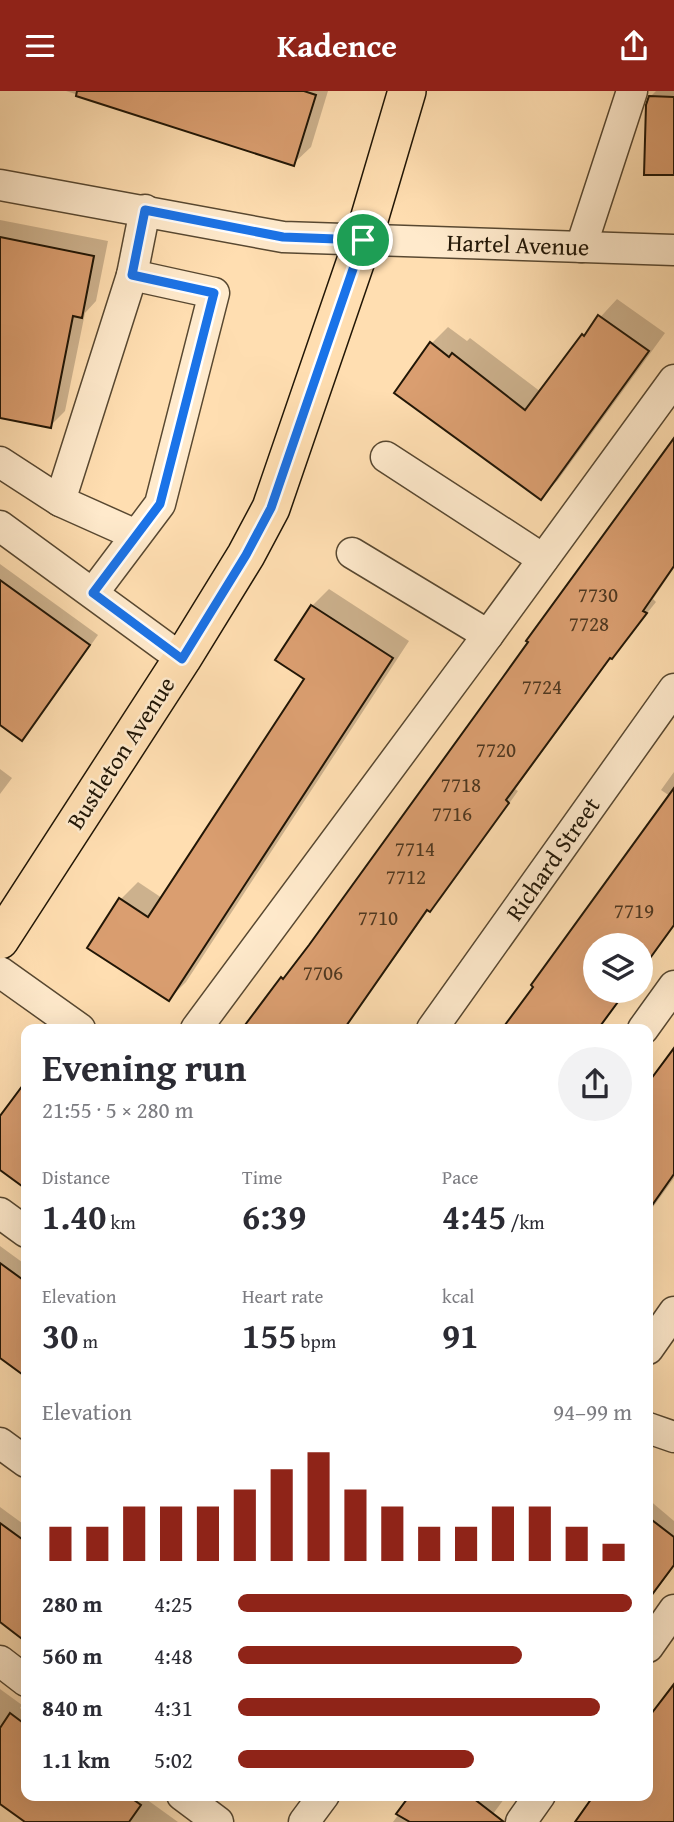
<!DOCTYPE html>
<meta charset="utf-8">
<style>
body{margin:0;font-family:"Gentium Book Plus",serif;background:#f2f2f3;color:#2b2b33;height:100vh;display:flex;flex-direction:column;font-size:26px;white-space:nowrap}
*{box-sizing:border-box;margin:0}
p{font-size:23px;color:#7c7c81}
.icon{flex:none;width:38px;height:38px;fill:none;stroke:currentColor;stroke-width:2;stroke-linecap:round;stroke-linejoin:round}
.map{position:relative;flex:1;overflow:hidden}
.drawer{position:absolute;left:21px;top:933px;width:632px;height:777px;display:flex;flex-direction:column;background:#fff;border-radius:14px;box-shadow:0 7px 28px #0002}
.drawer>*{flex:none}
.fabs{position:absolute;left:583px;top:842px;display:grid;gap:14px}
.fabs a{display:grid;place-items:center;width:70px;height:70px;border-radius:50%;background:#fff;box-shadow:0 7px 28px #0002;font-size:35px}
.pin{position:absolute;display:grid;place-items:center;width:60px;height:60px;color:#fff;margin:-30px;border:4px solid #fff;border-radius:50%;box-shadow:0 2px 7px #0007}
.round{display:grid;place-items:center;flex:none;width:74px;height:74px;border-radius:37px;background:#f2f2f3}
.headline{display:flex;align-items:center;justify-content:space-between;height:119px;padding:0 21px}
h1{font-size:38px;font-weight:700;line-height:52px}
.metrics{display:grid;grid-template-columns:repeat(3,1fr);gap:10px;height:119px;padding:7px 21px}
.metrics div{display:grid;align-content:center}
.metrics b{font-size:35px;font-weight:700}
.metrics small{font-size:19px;font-weight:400}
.metrics p{font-size:19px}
.chart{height:196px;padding:14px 21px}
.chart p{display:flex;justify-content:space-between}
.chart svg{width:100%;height:126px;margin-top:7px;stroke:#8f2418;stroke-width:6}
ul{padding:0 21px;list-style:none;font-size:23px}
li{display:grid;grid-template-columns:112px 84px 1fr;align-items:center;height:52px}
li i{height:18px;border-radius:9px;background:#8f2418}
header{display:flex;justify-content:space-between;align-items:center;height:91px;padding:0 21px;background:#8f2418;color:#fff;font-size:32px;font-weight:700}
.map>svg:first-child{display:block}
.shadow{fill:#0003}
.building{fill:#da9e70;stroke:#211606;stroke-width:2}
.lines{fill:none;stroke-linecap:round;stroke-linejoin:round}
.minor-casing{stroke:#584831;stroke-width:33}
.major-casing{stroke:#211606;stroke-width:40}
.minor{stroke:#ffeacc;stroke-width:30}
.major{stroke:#ffdeb1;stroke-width:37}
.route-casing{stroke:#fff;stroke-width:14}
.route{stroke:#1a73e8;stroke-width:9}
.labels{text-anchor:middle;stroke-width:5;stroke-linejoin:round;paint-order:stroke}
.number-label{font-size:21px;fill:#4f3820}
.street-label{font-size:24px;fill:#211606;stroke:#ffeacc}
</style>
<header><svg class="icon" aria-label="menu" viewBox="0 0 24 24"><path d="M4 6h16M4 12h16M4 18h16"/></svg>Kadence<svg class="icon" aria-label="share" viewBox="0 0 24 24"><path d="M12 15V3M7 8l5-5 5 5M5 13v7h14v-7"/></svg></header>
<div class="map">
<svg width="674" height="1731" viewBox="0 0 674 1731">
<rect width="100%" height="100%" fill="#ffdeb1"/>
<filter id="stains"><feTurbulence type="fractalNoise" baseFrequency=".00286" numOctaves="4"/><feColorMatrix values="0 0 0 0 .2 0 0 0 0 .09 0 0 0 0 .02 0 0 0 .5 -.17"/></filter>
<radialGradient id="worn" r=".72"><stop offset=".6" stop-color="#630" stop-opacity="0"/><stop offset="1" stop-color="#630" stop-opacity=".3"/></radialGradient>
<g class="shadow">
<path d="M66,0h262l-17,56 -18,17z"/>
<path d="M656,0h18v83l-24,-77z"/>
<path d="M0,129l108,21 -12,60 -11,12 -20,98 -15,15 -50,-10z"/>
<path d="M617,208l48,34 -107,147 -17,17 -110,-153 17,-17 19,14 3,-3 71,54 42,-56z"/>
<path d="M674,349v128l-21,31 3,3 -45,56 -96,131 3,2 -78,109 -11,9 -85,120h-96l34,-50 11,-10z"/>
<path d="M0,473l98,71 -67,94 -9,9 -22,-15z"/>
<path d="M329,498l80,52 -223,341 -17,17 -48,-100 17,-17 24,16 144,-220 -29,-19 35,-53z"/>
<path d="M0,678l12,9 -12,16z"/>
<path d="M674,681v153l-34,46v-26h-45v46h31l-28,38h-95l167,-233 -9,-6z"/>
<path d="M674,959v128l-26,36v-128z"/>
<path d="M26,994v103l-26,-19v-50z"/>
<path d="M0,1155l26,19v110l-26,-19z"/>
<path d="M648,1408l26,22v45l-26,36z"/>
<path d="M0,1416l26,19v114l-26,-20z"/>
<path d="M674,1596v135h-97l71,-27v-69z"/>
<path d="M0,1598l22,16 -2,3 6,5v82h123l-3,4 32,23h-150l-28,-21z"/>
<path d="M413,1704h94l-20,27h-94z"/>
</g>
<g class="building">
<path d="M77,0h227l12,4 -22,71 -218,-70z"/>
<path d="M649,5l25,1v78h-30l2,-70z"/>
<path d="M0,146l94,19 -12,62 -9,-2 -22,112 -51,-10z"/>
<path d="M598,224l51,36 -108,149 -147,-107 36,-51 19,15 3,-4 73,57 57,-76 2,2z"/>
<path d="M674,347v128l-31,45 4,2 -35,46 -2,-1 -104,142 3,3 -79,109 -3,-2 -83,119h-102l39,-52 2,2 26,-34 194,-268 25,-35 -2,-1z"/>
<path d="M0,489l90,65 -68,96 -22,-16z"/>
<path d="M311,514l82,53 -224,343 -82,-53 32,-50 29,19 156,-238 -29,-19z"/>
<path d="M674,697v137l-34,47v-27h-45v46h31l-28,38h-96l31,-42 -2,-2z"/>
<path d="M674,957v126l-26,37v-128z"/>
<path d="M26,990v108l-26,-19v-54z"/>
<path d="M0,1172l26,19v95l-26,-19z"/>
<path d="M648,1426l26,20v28l-26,35z"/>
<path d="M0,1432l26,19v100l-26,-20z"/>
<path d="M674,1593v138h-99l19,-27h54v-77z"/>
<path d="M10,1622l16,12v70h101l14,10 -12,17h-104l-25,-18v-76z"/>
<path d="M410,1704h59l35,27h-94l-14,-8z"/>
</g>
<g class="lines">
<g class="minor-casing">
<g id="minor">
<path d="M0,94l283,52 391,13"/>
<path d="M581,156l51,-156"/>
<path d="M132,184l13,-65"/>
<path d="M386,366l157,102"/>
<path d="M0,371l60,39"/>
<path d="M0,435l182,133"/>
<path d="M352,462l136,82 186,-255"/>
<path d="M93,502l67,-89 54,-211 -82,-18 -72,226 76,34"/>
<path d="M0,881l80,57"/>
<path d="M196,938l292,-394"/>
<path d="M432,938l242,-340"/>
<path d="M643,938l31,-43"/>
<path d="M0,1122l26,19"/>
<path d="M648,1258l26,-37"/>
<path d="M648,1337l26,9"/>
<path d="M0,1352l26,19"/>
<path d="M648,1556l26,-37"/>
<path d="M0,1570l26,20"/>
<path d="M182,1704l36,27"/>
<path d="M304,1731l20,-27"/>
<path d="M521,1731l19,-27"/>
</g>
</g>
<g class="major-casing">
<path id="major" d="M0,849l182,-281 64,-104 25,-47 92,-268 44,-149"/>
</g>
<use href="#minor" class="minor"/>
<use href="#major" class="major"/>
</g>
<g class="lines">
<g class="route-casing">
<path id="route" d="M145,119l138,27 80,3 -92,268 -25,47 -64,104 -89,-66 67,-89 54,-211 -82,-18z"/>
</g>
<use href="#route" class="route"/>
</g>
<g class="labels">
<g class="number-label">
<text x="598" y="511">7730</text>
<text x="589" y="540">7728</text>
<text x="542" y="603">7724</text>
<text x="496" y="666">7720</text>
<text x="461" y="701">7718</text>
<text x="452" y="730">7716</text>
<text x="415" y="765">7714</text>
<text x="406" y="793">7712</text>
<text x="634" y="827">7719</text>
<text x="378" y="834">7710</text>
<text x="323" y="889">7706</text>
</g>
<g class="street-label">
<text transform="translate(518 154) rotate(2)" y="8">Hartel Avenue</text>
<text transform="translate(121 662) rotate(-57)" y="8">Bustleton Avenue</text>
<text transform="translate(553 768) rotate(-55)" y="8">Richard Street</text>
</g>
</g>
<rect width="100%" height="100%" filter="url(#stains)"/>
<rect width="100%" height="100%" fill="url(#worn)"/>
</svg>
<div class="fabs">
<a><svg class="icon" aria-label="layers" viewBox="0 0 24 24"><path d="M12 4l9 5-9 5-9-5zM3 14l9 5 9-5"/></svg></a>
</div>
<div class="pin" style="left:363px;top:149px;background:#1e9e55"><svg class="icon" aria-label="arrive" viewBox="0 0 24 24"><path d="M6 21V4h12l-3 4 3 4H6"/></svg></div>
<section class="drawer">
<div class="headline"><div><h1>Evening run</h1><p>21:55 · 5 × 280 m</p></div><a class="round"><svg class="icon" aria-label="share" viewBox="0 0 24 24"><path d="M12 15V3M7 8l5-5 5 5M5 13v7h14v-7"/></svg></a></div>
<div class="metrics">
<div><p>Distance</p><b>1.40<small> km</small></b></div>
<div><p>Time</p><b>6:39</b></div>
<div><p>Pace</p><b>4:45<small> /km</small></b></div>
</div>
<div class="metrics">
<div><p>Elevation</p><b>30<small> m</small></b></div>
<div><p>Heart rate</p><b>155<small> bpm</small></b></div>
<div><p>kcal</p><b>91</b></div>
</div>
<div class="chart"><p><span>Elevation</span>94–99 m</p>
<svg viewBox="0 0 160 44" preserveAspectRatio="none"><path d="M5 44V32M15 44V32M25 44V25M35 44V25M45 44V25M55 44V19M65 44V12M75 44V6M85 44V19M95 44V25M105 44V32M115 44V32M125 44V25M135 44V25M145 44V32M155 44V38"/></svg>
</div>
<ul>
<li><b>280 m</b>4:25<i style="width:100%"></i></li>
<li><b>560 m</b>4:48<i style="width:72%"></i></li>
<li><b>840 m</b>4:31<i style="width:92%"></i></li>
<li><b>1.1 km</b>5:02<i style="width:60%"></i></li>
</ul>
</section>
</div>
